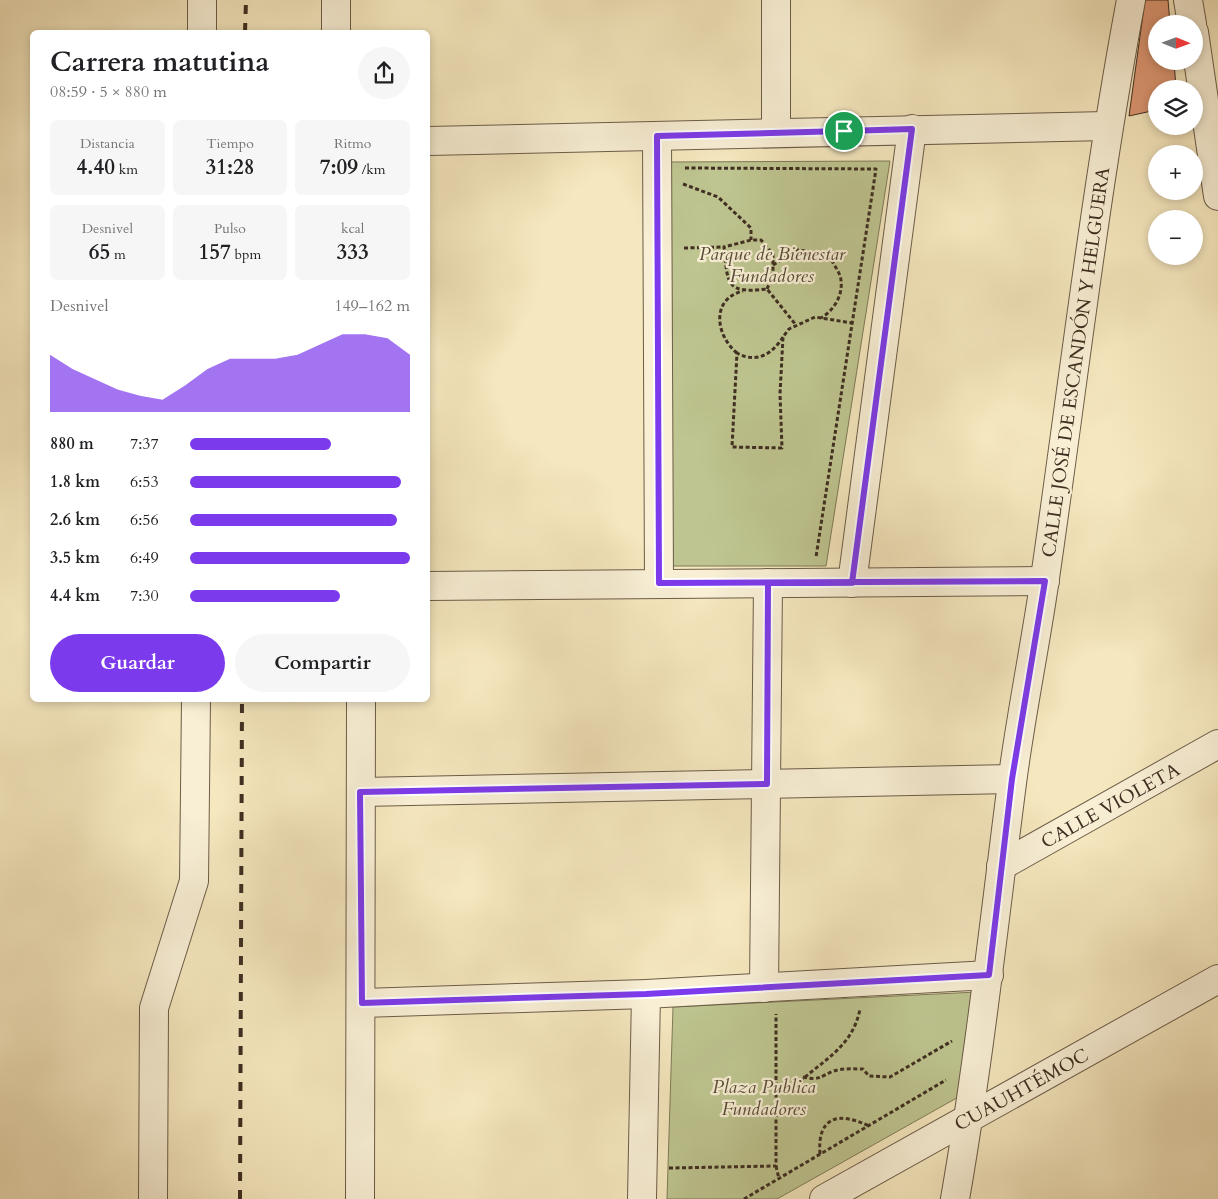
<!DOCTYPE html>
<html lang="es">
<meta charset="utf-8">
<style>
body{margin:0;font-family:Cardo,serif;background:#f6f6f6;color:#202124;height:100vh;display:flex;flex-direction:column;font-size:19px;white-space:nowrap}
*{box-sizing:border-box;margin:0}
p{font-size:16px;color:#757577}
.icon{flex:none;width:28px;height:28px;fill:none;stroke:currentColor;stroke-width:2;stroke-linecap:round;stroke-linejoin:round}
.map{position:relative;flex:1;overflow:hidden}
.panel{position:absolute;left:30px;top:30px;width:400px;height:672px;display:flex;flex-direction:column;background:#fff;border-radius:8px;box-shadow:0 2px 8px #0003}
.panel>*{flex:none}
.needle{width:32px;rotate:91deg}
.buttons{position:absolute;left:1148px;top:15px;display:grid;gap:10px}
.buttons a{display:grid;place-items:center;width:55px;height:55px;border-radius:50%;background:#fff;box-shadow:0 2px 8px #0003;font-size:25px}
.pin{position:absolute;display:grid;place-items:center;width:42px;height:42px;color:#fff;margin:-21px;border:2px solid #fff;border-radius:50%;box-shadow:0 1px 5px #0007}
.round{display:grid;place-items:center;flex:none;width:52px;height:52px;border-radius:26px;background:#f6f6f6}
.headline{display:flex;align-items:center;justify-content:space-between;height:85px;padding:0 20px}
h1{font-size:28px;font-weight:700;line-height:38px}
.metrics{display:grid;grid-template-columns:repeat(3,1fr);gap:8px;height:85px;padding:5px 20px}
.metrics div{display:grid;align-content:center;border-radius:8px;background:#f6f6f6;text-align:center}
.metrics b{font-size:21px;font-weight:700}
.metrics small{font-size:14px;font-weight:400}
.metrics p{font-size:14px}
.chart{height:140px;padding:10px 20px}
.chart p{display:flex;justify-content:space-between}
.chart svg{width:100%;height:90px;margin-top:5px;fill:#7c3aed;opacity:.7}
.cta{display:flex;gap:10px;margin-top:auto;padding:10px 20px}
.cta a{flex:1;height:58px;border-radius:30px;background:#7c3aed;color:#fff;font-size:20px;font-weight:700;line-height:58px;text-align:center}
.cta a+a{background:#f6f6f6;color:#202124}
ul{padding:0 20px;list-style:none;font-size:16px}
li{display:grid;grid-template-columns:80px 60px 1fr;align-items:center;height:38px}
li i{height:12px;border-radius:6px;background:#7c3aed}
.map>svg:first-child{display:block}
.green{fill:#bec590;stroke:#7e7a58}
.building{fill:#dd9773;stroke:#3f2e21}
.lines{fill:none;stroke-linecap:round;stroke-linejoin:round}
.minor-casing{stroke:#6c5c48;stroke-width:30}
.tertiary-casing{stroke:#6c5c48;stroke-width:30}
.path{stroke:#3f2e21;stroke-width:3;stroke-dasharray:4 2.5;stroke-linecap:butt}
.minor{stroke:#f8efd5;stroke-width:28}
.tertiary{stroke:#f8efd5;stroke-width:28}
.rail{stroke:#3f2e21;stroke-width:4;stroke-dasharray:9 9;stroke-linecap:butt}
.route-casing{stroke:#fff;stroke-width:10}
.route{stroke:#7c3aed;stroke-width:6}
.labels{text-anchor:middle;stroke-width:4.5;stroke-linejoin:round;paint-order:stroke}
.park-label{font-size:19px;font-style:italic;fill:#584c37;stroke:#f8efd5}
.street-label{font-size:19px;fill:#3f2e21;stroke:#f8efd5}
</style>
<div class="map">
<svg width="1218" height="1199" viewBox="0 0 1218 1199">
<rect width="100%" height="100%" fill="#f5e7be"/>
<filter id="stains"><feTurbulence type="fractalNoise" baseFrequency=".004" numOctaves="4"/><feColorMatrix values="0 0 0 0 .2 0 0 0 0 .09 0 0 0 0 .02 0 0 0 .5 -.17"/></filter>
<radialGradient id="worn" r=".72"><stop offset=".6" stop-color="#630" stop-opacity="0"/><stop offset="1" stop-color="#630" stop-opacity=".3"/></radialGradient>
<g class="green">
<path d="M890,161l-64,405h-154l-2,-404z"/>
<path d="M977,992l-15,103 -185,104h-110l6,-192z"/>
</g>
<path class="building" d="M1145,0h23l2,24h-14v37h18l2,28h-20v21l-27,6z"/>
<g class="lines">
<g class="minor-casing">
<g id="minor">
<path d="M202,0v32"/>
<path d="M776,133v-133"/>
<path d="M657,136l2,447"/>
<path d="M428,141l679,-15"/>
<path d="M852,583l60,-454"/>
<path d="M428,586l617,-5"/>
<path d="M361,792l651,-13"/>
<path d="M1001,866l217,-122"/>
<path d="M764,988l4,-405"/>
<path d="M362,1003l284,-9 343,-19"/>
<path d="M153,1199l1,-191 40,-127 2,-181"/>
<path d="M642,1199l4,-205"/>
<path d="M955,1199c24,-138 39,-277 57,-416 9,-69 23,-136 33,-205 28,-193 50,-386 86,-578"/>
</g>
</g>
<g class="tertiary-casing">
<g id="tertiary">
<path d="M1188,0l4,24"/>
<path d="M336,32v-32"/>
<path d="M1194,32l24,164"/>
<path d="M360,1199l1,-499"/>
<path d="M824,1199l394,-220"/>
</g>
</g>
<g class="path">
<path d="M685,168l191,1 -60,388"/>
<path d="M683,184l35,13 33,31v12"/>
<path d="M684,248l40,-1"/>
<path d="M773,265l25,-15 21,3 12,6c3,6 10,15 10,22 2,15 -8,30 -20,37"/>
<path d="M767,289l6,-14v-21l-12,-14h-10l-27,7c4,37 1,47 43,42l29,36"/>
<path d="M783,337c-11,17 -26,27 -46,16l-5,94 50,1 -2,-54 3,-57 6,-8 26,-12 37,6"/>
<path d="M737,353c-21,-17 -27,-54 6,-62"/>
<path d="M803,1077c18,4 17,-1 31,-6 8,-3 21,-2 29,-2l6,7 21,1 62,-36"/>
<path d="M776,1093v-79"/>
<path d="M820,1154c-3,-37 18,-43 49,-28"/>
<path d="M776,1166l3,13"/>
<path d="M669,1168l107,-2v-73l14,-2c26,-28 62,-40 70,-82"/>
<path d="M744,1199l202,-119"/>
</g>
<use href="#minor" class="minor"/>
<use href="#tertiary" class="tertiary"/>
<g class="rail">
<path d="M245,32l1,-32"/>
<path d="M240,1199l2,-499"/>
</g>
</g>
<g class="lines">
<g class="route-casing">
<path id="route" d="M844,131l68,-2 -60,454h-84l-1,201 -407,8 2,211 284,-9 343,-19 23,-196 33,-198 -386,2 -2,-447 187,-5"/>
</g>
<use href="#route" class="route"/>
</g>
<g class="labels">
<g class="park-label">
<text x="772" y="260">Parque de Bienestar<tspan x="772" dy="22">Fundadores</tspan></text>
<text x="764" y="1093">Plaza Publica<tspan x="764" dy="22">Fundadores</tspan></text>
</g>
<g class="street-label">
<text transform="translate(1075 362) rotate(-82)" y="7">CALLE JOSÉ DE ESCANDÓN Y HELGUERA</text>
<text transform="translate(1110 805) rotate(-29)" y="7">CALLE VIOLETA</text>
<text transform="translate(1021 1089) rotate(-29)" y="7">CUAUHTÉMOC</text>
</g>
</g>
<rect width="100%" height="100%" filter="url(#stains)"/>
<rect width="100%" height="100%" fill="url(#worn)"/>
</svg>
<div class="buttons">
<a><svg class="needle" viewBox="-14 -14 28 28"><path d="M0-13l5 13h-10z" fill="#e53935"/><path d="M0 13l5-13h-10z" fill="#757577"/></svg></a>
<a><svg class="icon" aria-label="layers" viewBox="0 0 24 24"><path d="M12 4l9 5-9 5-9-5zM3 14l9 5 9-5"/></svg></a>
<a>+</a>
<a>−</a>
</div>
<div class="pin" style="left:844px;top:131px;background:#1e9e55"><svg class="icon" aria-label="arrive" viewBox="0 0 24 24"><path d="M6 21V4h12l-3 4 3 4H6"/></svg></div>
<section class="panel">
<div class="headline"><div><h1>Carrera matutina</h1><p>08:59 · 5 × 880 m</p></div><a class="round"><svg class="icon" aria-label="share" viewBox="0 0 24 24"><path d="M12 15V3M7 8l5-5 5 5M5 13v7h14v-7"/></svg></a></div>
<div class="metrics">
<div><p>Distancia</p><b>4.40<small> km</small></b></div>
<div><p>Tiempo</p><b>31:28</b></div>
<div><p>Ritmo</p><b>7:09<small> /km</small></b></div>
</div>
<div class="metrics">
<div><p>Desnivel</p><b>65<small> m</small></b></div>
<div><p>Pulso</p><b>157<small> bpm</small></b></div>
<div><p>kcal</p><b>333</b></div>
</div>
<div class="chart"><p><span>Desnivel</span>149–162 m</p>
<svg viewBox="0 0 160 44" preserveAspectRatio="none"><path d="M0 44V16L10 23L20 28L30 33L40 36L50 38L60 31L70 23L80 18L90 18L100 18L110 16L120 11L130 6L140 6L150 8L160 16V44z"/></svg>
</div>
<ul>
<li><b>880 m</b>7:37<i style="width:64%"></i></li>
<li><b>1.8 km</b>6:53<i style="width:96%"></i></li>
<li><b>2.6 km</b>6:56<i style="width:94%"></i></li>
<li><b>3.5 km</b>6:49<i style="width:100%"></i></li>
<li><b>4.4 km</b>7:30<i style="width:68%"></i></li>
</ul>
<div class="cta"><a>Guardar</a><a>Compartir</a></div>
</section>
</div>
